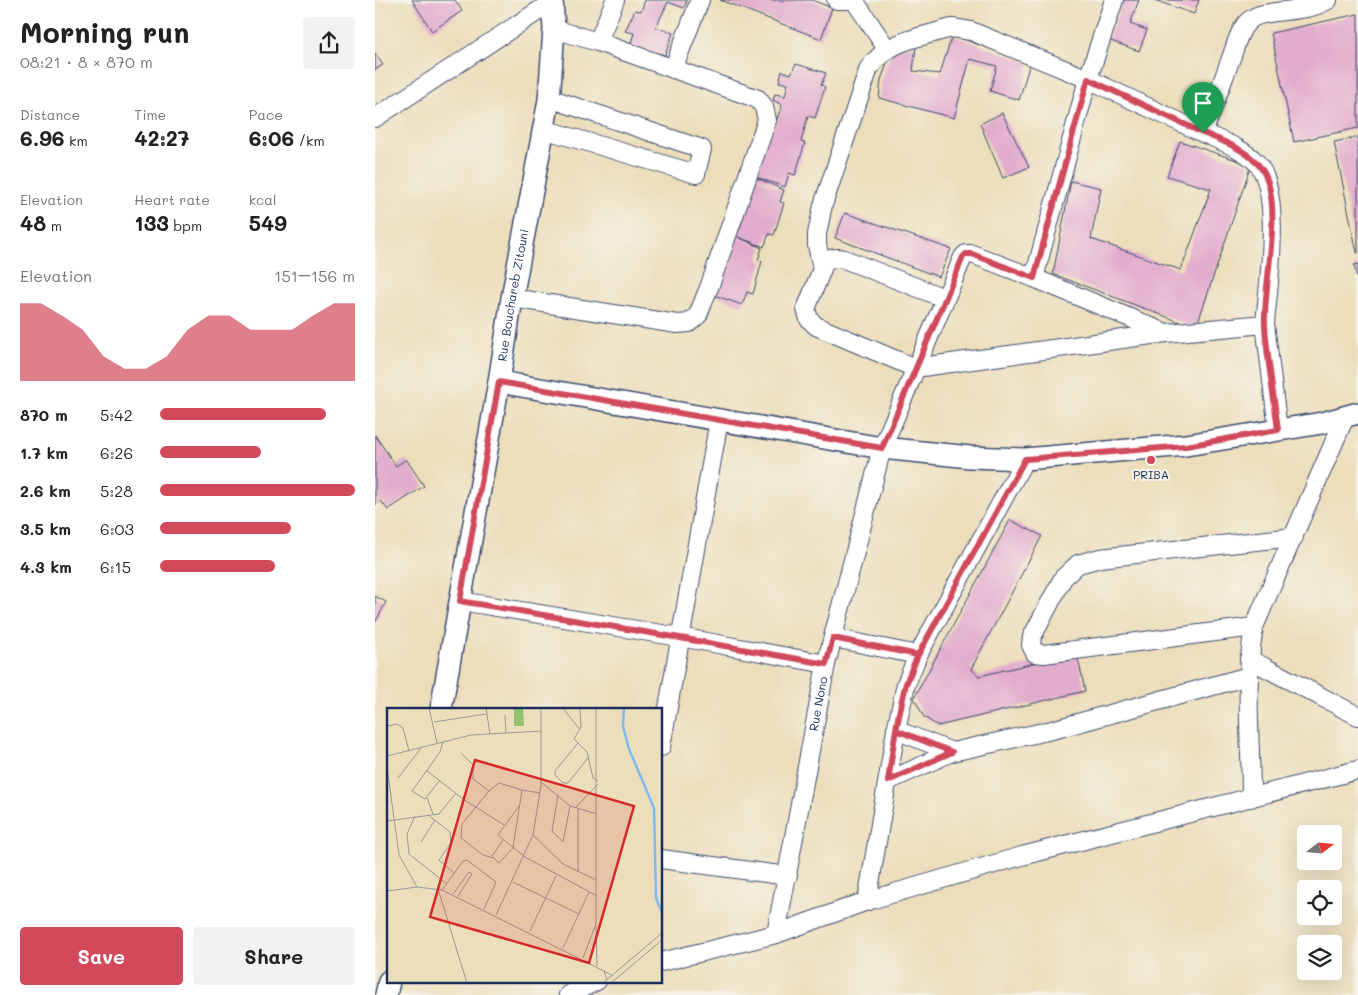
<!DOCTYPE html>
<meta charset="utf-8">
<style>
body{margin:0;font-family:Mali,sans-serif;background:#f2f2f2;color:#222;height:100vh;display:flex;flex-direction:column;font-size:19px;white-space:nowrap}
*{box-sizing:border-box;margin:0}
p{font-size:16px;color:#767676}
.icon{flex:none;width:28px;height:28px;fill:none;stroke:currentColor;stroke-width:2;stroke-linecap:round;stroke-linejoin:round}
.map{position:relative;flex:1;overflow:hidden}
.sheet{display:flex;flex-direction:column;background:#fff;width:375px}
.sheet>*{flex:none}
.needle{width:32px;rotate:74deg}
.fabs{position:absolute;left:922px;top:825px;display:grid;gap:10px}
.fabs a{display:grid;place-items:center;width:45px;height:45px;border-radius:5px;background:#fff;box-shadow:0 5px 20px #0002;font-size:25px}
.pin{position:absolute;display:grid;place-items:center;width:42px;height:42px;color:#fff;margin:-51px -21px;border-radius:50% 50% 50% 0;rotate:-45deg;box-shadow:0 0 5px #0007}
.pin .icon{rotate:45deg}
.round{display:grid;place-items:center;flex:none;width:52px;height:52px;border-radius:5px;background:#f2f2f2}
.summary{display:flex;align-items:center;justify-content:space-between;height:85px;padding:0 20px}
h1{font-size:28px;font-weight:700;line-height:38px}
.stats{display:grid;grid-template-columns:repeat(3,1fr);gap:8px;height:85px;padding:5px 20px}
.stats div{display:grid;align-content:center}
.stats b{font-size:21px;font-weight:700}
.stats small{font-size:14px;font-weight:400}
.stats p{font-size:14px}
.chart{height:140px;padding:10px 20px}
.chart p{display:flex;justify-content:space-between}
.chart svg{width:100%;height:90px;margin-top:5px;fill:#d1495b;opacity:.7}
.cta{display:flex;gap:10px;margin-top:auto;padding:10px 20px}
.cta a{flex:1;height:58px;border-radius:5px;background:#d1495b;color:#fff;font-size:20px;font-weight:700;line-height:58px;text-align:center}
.cta a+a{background:#f2f2f2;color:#222}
ul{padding:0 20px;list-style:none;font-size:16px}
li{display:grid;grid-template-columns:80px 60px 1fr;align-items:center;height:38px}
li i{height:12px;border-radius:6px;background:#d1495b}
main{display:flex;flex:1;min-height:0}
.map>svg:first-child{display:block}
.building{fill:#e2adcd}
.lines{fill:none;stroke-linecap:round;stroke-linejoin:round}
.minor-casing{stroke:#3a496c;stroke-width:20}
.tertiary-casing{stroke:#3a496c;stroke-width:24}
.minor{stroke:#fff;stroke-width:18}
.tertiary{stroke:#fff;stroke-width:21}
.route-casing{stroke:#fff;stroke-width:10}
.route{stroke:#d1495b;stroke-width:6}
.poi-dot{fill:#d1495b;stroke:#f7f3e8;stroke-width:2}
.labels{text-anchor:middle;stroke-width:4;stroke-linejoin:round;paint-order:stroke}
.street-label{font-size:12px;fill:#1b2f5e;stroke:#f7f3e8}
.poi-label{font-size:12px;fill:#1b2f5e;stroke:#f7f3e8}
.inset-river{fill:none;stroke:#7fbaf1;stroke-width:2.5}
.inset-road{fill:none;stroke:#989896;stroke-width:1}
.view{fill:#d62828;fill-opacity:0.15;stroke:#d62828;stroke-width:2.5}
.inset-edge{fill:none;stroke:#1b2f5e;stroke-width:2.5}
</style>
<main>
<section class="sheet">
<div class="summary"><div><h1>Morning run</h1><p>08:21 · 8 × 870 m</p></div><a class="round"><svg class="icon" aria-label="share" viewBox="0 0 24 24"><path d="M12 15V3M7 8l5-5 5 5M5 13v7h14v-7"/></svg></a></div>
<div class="stats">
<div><p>Distance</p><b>6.96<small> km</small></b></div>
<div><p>Time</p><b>42:27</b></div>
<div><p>Pace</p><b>6:06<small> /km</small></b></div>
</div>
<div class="stats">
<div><p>Elevation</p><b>48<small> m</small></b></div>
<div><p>Heart rate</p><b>133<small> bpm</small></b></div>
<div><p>kcal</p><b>549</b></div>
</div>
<div class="chart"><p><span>Elevation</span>151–156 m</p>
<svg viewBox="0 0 160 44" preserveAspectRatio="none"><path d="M0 44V6L10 6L20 12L30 19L40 32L50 38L60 38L70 32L80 19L90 12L100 12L110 19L120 19L130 19L140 12L150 6L160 6V44z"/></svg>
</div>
<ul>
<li><b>870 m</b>5:42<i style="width:85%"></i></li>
<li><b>1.7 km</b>6:26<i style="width:52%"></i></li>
<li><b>2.6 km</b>5:28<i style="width:100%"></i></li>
<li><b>3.5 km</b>6:03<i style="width:67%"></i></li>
<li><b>4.3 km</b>6:15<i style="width:59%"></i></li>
</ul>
<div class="cta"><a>Save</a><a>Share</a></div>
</section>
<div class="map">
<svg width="983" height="995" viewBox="0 0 983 995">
<rect width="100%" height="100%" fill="#f7f3e8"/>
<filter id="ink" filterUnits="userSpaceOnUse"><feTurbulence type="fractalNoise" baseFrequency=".02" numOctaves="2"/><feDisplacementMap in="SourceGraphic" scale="10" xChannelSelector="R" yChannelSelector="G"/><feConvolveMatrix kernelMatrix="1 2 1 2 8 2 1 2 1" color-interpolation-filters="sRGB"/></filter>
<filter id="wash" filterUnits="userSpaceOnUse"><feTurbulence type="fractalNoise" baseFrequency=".0096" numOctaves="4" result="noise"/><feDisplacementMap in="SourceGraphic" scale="20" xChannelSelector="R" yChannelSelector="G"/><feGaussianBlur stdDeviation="1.12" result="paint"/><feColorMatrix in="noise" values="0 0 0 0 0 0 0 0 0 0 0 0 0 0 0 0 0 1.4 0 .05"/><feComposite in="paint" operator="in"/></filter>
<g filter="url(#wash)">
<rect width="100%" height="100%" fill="#ecdebb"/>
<g id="blocks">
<g class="building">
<path d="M37,0h43l7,11 -30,20z"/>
<path d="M270,0h42l-3,8 -16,-6 -12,25 17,6 -8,22 -35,-9 4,-13 -9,-2 10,-21 6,1z"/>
<path d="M345,0h92l20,8 -11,31z"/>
<path d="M748,0h16l-9,24 17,6 -8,21 -31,-11z"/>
<path d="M779,0h45l-5,14z"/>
<path d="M983,14v114l-64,14 -23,-109z"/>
<path d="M577,35l78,28 -11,37 -29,-9 7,-25 -27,-7 -16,59 -75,-20 2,-18 12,-33 23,-1 -3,25 27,3z"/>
<path d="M0,53l8,12 -8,5z"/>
<path d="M421,64l30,9 -5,12 4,2 -10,31 -7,-2 -7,26 4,1 -10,32 -6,-2 -4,14 -29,-10 6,-15 -5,-2 10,-28 5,1 10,-28 -9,-5 2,-6 10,2 3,-12 -9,-2 3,-11 9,3z"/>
<path d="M627,113l27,54 -26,11 -23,-54z"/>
<path d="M983,137v116h-1l-23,-111z"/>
<path d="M805,141l71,24 -55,163 -143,-54 18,-93 30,7 -10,51 90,31 30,-81 -44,-13z"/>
<path d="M382,178l27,12 -4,12 4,1 -10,32 -5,-1 -5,13 -26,-10 24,11 -4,12 4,1 -9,33 -6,-2 -5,13 -28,-10 28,-73 -5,-2 7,-7 4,-11 -5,-1 3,-9 5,2z"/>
<path d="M470,213l106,36 -12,28 -104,-39z"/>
<path d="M983,264v14h-1l-3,-13z"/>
<path d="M0,435l21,31 10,-7 18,27 -36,24 -7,-9 -6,4z"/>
<path d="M635,520l32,16 -71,133 8,7 98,-23 8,38 -147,35 -14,-9 -10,-19z"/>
<path d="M0,596l11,6 -11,21z"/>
</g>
</g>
</g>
<g filter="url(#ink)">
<use href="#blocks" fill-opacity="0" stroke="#3a496c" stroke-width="1"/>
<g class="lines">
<g class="minor-casing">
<g id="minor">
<path d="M461,0h12"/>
<path d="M479,0l33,49"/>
<path d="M223,42l17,-42"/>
<path d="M298,69l27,-69"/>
<path d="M0,118l177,-116"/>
<path d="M168,129l153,45 6,-25 -153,-51"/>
<path d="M828,133c18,8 39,15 53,29 27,28 12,124 9,162"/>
<path d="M447,268l-5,-23v-11l6,-29 46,-137c19,-27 45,-29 75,-38l8,-2 19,3 117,48 115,54c10,-24 18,-48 27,-72 5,-12 7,-26 15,-36 4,-6 12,-10 19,-11 22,-5 44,-2 64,-14"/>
<path d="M659,278l54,-199 26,-79"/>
<path d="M137,298l165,26 12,-1 9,-8 12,-30 57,-165 -3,-13 -6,-8 -160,-57 -44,-13"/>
<path d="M569,298l-100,-39c-8,-2 -15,-1 -20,5l-18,45 3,10 7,7 99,42 251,-35 99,-9 13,106"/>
<path d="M85,601l220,36 146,27"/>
<path d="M879,627l-210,27 -9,-1 -4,-8 1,-8 31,-59 15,-14 22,-6 194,-21"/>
<path d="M458,638l85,17"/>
<path d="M874,659l109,57"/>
<path d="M521,730l56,22"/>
<path d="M286,747l58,-327"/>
<path d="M513,781l64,-29 100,-22 197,-54"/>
<path d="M876,798c0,-57 -7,-115 3,-171l91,-210"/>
<path d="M286,859l127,17"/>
<path d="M492,901l29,-171 10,-46 12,-29 107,-196"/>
<path id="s1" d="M401,934l50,-270 56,-216 81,-191 3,-3h6l62,24 132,55"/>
<path d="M286,962l115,-28 91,-33 155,-45 336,-86"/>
<path d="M193,995l29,-14"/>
</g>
</g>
<g class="tertiary-casing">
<g id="tertiary">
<path d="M124,382l383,66 88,9 55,2 161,-14 136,-22 36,-10"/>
<path id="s2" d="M66,709l58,-327 13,-84 37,-198 5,-71 -2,-29"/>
<path d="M11,995l3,-14"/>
</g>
</g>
<use href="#minor" class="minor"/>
<use href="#tertiary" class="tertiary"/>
</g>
</g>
<g class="lines" filter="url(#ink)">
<g class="route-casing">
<path id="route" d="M828,133l-115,-54 -54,199 -62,-24h-6l-3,3 -81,191 -383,-66 -39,219 220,37 146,26 7,-26 85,17 -12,29 -10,46 56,22 -64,29c5,-31 9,-68 18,-97 3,-10 8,-20 12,-29l107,-196 161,-13 92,-16c-4,-35 -11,-70 -13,-105 -2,-41 19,-119 -2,-154 -13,-21 -39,-29 -60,-38"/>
</g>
<use href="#route" class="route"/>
</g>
<circle class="poi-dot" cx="776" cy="460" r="5"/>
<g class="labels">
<g class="street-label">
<text dy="4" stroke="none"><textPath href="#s2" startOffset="420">Rue Bouchareb Zitouni</textPath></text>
<text dy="4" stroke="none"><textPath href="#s1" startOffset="234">Rue Nono</textPath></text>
</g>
<g class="poi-label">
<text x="776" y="479">PRIBA</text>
</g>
</g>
<g transform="translate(12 708)">
<rect width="275" height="275" fill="#ecdebb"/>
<path d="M127,0h9l1,18h-10z" fill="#93c270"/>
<path class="inset-river" d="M237,0l-1,18 6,23 25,59 2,90 6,14"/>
<path class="inset-road" d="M42,0l8,35M99,0l4,26M176,0l17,22M193,0l1,19 -7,12 13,13 6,26 5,3M118,7l1,18M47,14l52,-8M0,18l10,-2 6,4 6,23M191,35l-23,28v4l8,8h5l20,-25M74,45l12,12v14l16,12 -27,33 -1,14 22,17 10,3M0,48l84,-21 70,-4M0,59l12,88 18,32M39,62l37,29 41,26M11,70l23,-30M53,72l-15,19 -13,-8 28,-39 3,-10M154,74l29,24 27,8M102,83l10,-8 23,7M171,87l-6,36 11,11 7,-36M40,90l6,16M132,98l-21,29 27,22 72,39M188,100l23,-24M191,101v62M41,107l22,17 1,11 -12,17 15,13M28,108l-8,18 2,20 38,30M0,113l52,-7 17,-21M146,127l30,29 33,16M116,132l-11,16 7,7 14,-15 9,-58 18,3M34,134l14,-22M126,174l66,32M51,181l29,94M55,182l21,-29 4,-1 29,22 -12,27M0,183l30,-4 25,3 162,81M66,186l16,-22 3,2 -14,22M109,207l37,-80 8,-50v-77M209,218l1,40M143,223l26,-55M176,240l26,-56M196,250l13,-34v-216M220,272l-3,-9 9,5M216,275l59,-50M224,275l51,-43"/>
<path class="view" d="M88,52l159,46 -45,157 -159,-46z"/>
<rect width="275" height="275" class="inset-edge"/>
</g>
</svg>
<div class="fabs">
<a><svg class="needle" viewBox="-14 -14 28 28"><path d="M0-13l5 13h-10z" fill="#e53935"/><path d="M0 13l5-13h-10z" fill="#767676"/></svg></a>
<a><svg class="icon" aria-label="locate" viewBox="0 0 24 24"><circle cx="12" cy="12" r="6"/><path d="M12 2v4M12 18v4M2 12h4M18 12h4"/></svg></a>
<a><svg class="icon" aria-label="layers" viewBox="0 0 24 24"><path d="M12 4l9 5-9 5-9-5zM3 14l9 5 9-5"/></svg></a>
</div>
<div class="pin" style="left:828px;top:133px;background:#1e9e55"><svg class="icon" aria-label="arrive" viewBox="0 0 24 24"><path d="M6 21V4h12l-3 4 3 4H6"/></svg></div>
</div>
</main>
